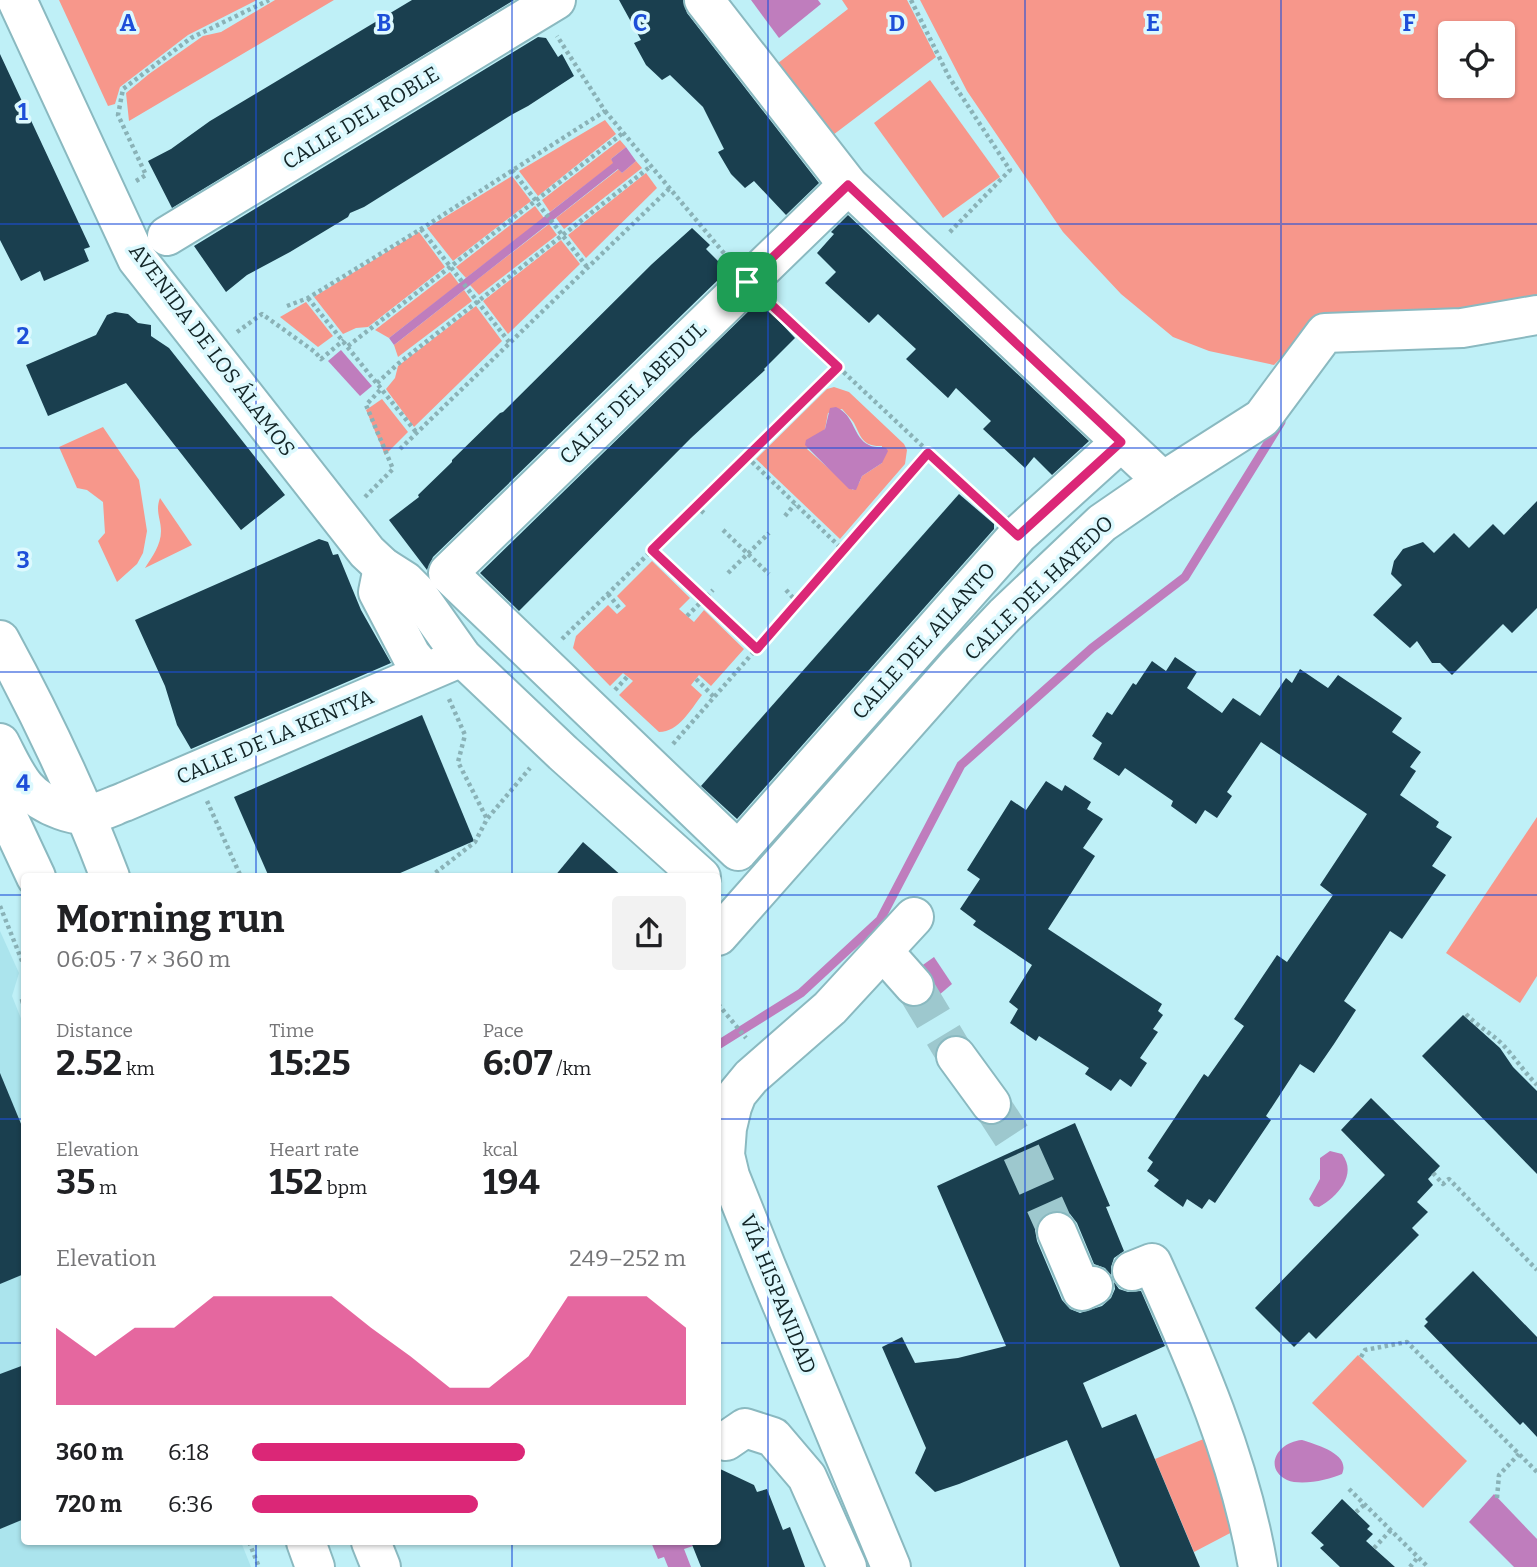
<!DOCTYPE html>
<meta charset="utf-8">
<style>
body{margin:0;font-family:Bitter,serif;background:#f2f2f2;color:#202124;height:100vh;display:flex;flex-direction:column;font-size:26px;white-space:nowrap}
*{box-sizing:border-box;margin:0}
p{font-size:23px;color:#757577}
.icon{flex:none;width:38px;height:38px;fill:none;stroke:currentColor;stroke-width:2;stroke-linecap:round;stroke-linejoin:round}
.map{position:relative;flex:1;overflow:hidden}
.sheet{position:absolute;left:21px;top:873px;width:700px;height:672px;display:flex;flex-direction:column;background:#fff;border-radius:7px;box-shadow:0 2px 5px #0004}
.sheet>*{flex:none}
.tools{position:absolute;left:1438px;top:21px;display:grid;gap:14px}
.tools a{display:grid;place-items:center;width:77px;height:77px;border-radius:7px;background:#fff;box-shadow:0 2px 5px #0004;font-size:35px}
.pin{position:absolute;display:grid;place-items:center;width:60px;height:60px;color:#fff;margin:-30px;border-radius:14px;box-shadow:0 4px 10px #0006}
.round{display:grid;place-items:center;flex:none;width:74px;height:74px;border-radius:7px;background:#f2f2f2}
.head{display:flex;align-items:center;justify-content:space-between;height:119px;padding:0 35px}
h1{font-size:38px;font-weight:700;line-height:52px}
.metrics{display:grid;grid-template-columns:repeat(3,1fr);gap:10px;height:119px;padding:7px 35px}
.metrics div{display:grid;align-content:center}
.metrics b{font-size:35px;font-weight:700}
.metrics small{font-size:19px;font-weight:400}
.metrics p{font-size:19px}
.chart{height:196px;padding:14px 35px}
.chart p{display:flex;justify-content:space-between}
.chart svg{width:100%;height:126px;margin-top:7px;fill:#db2777;opacity:.7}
ul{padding:0 35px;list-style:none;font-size:23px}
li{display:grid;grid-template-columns:112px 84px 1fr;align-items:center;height:52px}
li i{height:18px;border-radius:9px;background:#db2777}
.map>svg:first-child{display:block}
.built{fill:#abe4ed}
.green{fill:#f7978b;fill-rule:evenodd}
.water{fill:#bf7dbd}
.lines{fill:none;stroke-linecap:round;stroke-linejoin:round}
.stream{stroke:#bf7dbd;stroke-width:9}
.building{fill:#1a3f4f}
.minor-tunnel{stroke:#9dc8ce;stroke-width:38;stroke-dasharray:38 19;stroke-linecap:butt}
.minor-casing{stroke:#8ab9c0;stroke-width:42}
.major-casing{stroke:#8ab9c0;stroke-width:42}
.path{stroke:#8ab2b7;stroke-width:4.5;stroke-dasharray:3.5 3.5;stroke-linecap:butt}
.minor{stroke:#fff;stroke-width:38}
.major{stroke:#fff;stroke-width:38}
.route-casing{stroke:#fff;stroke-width:14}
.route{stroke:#db2777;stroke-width:9}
.grid{fill:none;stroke:#1d4ed8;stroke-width:2;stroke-opacity:0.55}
.labels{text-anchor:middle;stroke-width:7;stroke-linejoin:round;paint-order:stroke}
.street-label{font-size:21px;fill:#132628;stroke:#ddf9fe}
.grid-label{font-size:23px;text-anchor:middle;font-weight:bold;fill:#1d4ed8;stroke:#ddf9fe;stroke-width:7;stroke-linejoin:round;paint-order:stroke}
</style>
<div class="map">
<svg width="1537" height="1567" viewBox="0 0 1537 1567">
<rect width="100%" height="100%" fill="#bff0f7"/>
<path class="built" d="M0,931l19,42 -7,23 12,30v516h217l10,25h-251z"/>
<g class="green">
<path d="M59,0h198l-69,35 -68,52 -5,17 -7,2z"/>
<path d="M275,0h59l-205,121 -3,-28 23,-19 54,-38 18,-4z"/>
<path d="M842,0h65l29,57 -107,81 -56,-71 75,-58z"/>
<path d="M920,0h617v301l-66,16 -153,4 -44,44 -65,-14 -36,-14 -52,-43 -58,-62 -96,-141zM1451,33h52v53h-52z"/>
<path d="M930,80l70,97 -57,41 -69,-95z"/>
<path d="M605,120l11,14 -78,62 -19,-25z"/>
<path d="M620,140l6,7 -15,12 3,4 -64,49 -8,-12z"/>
<path d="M636,161l6,7 -78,61 -8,-11 63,-49 3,4z"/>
<path d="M646,173l11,15 -71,70 -18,-23z"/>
<path d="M512,176l19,25 -78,60 -26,-33z"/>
<path d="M535,206l9,12 -78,60 -10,-11z"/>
<path d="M549,224l8,11 -78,60 -9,-10z"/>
<path d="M419,232l26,35 -77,60 -12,1 -13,6 -29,-37z"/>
<path d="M561,240l19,24 -72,70 -25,-33z"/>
<path d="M450,272l9,12 -70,54 -14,-8z"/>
<path d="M464,290l8,11 -74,56 -4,-12z"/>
<path d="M306,302l27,34 -15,11 -38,-30z"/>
<path d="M476,306l26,35 -88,86 -28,-38 9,-11 3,-12z"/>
<path d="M834,387l15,5 55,52 3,6 -2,14 -65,75 -84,-80 71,-70zM842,409c4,5 9,9 12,14 7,14 9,24 28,23v17l-20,13 -3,7 -6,7 -46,-41 18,-20 3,-16z"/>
<path d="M382,399l26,33 -23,23 -19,-45z"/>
<path d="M103,427l36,53 8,51 -4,22 -6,11 -20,18 -19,-41 7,-8 -2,-31 -16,-12 -10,-2 -18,-41z"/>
<path d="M160,498l32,47 -47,23c7,-11 16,-23 16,-37 0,-12 -6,-20 -1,-33z"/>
<path d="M652,561l38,37 -11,11 15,13 10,-12 40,39 -33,37 -12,-11 -8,10 11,10c-11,14 -23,37 -43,37l-40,-37 14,-14 -10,-8 -13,13 -37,-38 3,-12 32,-31 9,9 9,-8 -9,-10z"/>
<path d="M1537,817v159l-17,27 -74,-50z"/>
<path d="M1358,1355l109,106 -44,47 -111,-105z"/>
<path d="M1223,1431l34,88 -63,33 -39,-93z"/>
</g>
<g class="water">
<path d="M751,0h67l3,4 -42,34z"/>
<path d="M626,147l10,14 -14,12 -4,-4 -224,176 -5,-7 224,-175 -2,-4z"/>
<path d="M341,350l31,36 -12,10 -32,-35z"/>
<path d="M836,407c19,8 17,31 33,38 5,3 11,1 17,3l2,3 -6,12 -20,13 -6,14 -7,-1 -44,-44 1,-5 19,-11 5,-21z"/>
<path d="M934,957l18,27 -13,11 -19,-28z"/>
<path d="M1330,1151l12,3c16,21 -5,43 -23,53l-5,-1 -5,-7 11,-20v-21z"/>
<path d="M1302,1440c15,5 49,14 40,34 -13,6 -41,12 -55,6 -24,-12 -10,-38 15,-40z"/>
<path d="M1494,1494l43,45v28h-23l-45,-45z"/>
<path d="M651,1542h40l2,4 -9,3 7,18h-23l-4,-10 -6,2z"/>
</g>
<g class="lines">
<path class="stream" d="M718,1045l83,-52 79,-73 81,-155 131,-117 93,-71 96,-155"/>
</g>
<g class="building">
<path d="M412,0h102l-342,208 -24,-47 23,-12 39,-28z"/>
<path d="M619,0h64l4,13 132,170 -33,32 -32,-34 -9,7 -14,-14 -13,-22 6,-3 -21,-42 -33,-32 -8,5 -16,-15 -12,-22 7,-3z"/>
<path d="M538,37l8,1 12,19 4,-3 12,22 -46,30 -15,8 -149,93 -14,6 -2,4 -58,35 -43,23 -21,17 -32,-46z"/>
<path d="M0,54l90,193 -6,2 5,12 -45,20 -4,-10 -19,10 -21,-41z"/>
<path d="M848,215l241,226 -1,1 -36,33 -18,-18 -9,11 -42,-39 8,-8 -35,-33 -8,10 -42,-39 10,-10 -38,-35 -9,9 -44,-40 11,-11 -19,-19 17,-19 -3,-2z"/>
<path d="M692,228l18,17 -4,4 14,14 1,14 -288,280 -6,13 -38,-50 30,-23 -1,-2 34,-33v-2l48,-47 3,-1 149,-148z"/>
<path d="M757,303h5l33,35 -31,31 1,1 -74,68 -172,173 -39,-38z"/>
<path d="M115,312l13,2 10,9 13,2v11l18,12 116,147 -44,35 -115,-147 -78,33 -22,-51 70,-30 11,-20z"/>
<path d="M959,494l35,30v5l-257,290 -36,-33z"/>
<path d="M1537,501v107l-25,25 -9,-9 -51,51 -12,-12h-8l-15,-22 -7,7 -37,-33 29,-30 -11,-11 3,-13 9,-12 20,-7 11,11 20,-20 15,15 24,-24 11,11z"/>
<path d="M319,539l9,3 5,13 5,-1 23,56 30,53 -200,86 -14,-24 -12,-39 -30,-66z"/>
<path d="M1175,657l22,15 -10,16 35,25 11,-15 27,18 26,-38 6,5 8,-14 28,19 10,-13 64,43 -10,14 29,20 -11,15 6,4 -16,24 39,27 -3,5 16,10 -20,29 14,9 -44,64 -12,-8 -46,70 12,9 -22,34 -20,29 -14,-9 -34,52 5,4 -56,83 -6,-4 -7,10 -15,-10 -4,8 -29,-21 5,-6 -12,-9 6,-9 -5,-4 56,-84 4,3 36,-51 -10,-7 43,-64 10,7 46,-67 -13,-10 47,-71 -106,-72 -34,50 5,4 -15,22 -12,-8 -9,14 -25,-18 2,-5 -48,-33 -6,8 -26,-17 9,-16 -10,-7 15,-24 5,3 21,-32 3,2 16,-24 14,10z"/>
<path d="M422,715l52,126 -83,36h-122l-35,-80z"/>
<path d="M1046,781l16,10 3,-6 26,17 -4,7 16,10 -20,29 12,8 -47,73 114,75 -4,7 5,4 -10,14 5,3 -18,26 7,5 -16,24 -11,-8 -9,12 -26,-17 4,-6 -50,-32 -3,5 -26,-18 8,-14 -9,-7 23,-37 -59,-40 3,-4 -16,-12 20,-30 -13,-9 44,-70 15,10z"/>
<path d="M583,842l40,35h-69z"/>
<path d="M1463,1015l37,33 13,19 24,24v83l-115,-118z"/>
<path d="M0,1073l24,58v143l-24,10z"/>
<path d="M1371,1098l69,68 -12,13 5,6 -16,17 11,10 -16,16 7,7 -103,104 -7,-7 -15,15 -39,-39 130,-133 -44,-45z"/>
<path d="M1075,1123l35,83 -4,1 18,44 -10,7 -3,9v8l-6,-7 -11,-4 -17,-41 -7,-9 -11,-4 -11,2 -9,7 -4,11 2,11 25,59 8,9 10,4 22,-7 9,-8 4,-9 -1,-7 5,7 9,3 13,-1 24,55 -82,37 19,45 34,-14 64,153h-80l-53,-127 -108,44 -24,8 -20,-19 11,-25 -44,-101 20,-10 13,26 43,-5 48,-12 -69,-160z"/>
<path d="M1473,1271l64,66v100l-14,-15 -3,3 -96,-99 4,-4 -3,-3z"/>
<path d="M24,1365v154l-24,10v-155z"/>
<path d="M718,1468l36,17 3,7 10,-3 16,41 7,-3 15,40h-104l-10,-25h27z"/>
<path d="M1342,1499l28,27 -3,3 6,5 -7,7 29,26h-55l-20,-19 4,-3 -13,-12z"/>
</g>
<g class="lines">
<g class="minor-tunnel">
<path d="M914,986l42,70"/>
<path d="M991,1104l28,43 38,85"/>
</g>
<g class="minor-casing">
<g id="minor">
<path d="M17,0l120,259 230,293 16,15 22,14 11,11 46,65 101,96 138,124"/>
<path d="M704,0l144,185 315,296"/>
<path d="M848,185l-400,388 290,278 280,-316 103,-93"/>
<path d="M167,236l389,-236"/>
<path d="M383,567l-5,25 33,63 14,17"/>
<path d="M0,743c17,33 24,54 61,67 8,3 18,6 27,4 12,-1 25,-8 36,-12l338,-145"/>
<path d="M718,936l238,-269 49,-52 97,-92 61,-42 99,-63 63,-85 137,-5 75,-13"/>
<path d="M883,951l31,35"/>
<path d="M956,1056l35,48"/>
<path d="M1057,1232l25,59 11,-5"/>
<path d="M1132,1271l20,-8c44,97 88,198 106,304"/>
<path d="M726,1441l19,-13 28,9 34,40 40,90"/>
<path d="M891,1567l-125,-301 -36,-90 -5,-21 2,-27 5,-21 5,-13 14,-17 79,-69 84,-91"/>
</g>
</g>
<g class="major-casing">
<g id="major">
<path d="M0,640c42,77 79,155 110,237"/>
<path d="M0,800l36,77"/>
<path d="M306,1542l9,25"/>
<path d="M371,1542l10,25"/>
</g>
</g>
<g class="path">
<path d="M911,0l38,77 61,93 -62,64"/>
<path d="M605,111l123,147"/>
<path d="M512,170l75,97"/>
<path d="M136,181l10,-6 -28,-60 5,-26 68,-51 78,-38"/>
<path d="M421,229l88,113"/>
<path d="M308,298l108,134"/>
<path d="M772,305l223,209"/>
<path d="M287,306l21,-8 113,-69 184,-118 -48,-75"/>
<path d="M237,332l25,-18 53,38 6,7 23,-19"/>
<path d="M348,346l275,-213"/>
<path d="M377,383l22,-20 252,-197"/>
<path d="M400,449l270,-261"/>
<path d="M747,457l96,93"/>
<path d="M365,497l28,-28 -27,-64 15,-16"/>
<path d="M696,506l10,9"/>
<path d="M785,516l10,-12"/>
<path d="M723,530l46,44"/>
<path d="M652,550l105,99"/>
<path d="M728,573l41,-40"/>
<path d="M786,590l11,12"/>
<path d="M608,594l13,16"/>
<path d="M687,616l26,-26"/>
<path d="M562,639l276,-272"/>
<path d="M696,679l18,18"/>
<path d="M615,690l12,-13"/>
<path d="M449,699l16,36 -7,27 29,57"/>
<path d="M673,744l255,-291"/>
<path d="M207,801l34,76"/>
<path d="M430,877l45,-35 12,-23 43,-51"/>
<path d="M0,906l24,60"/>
<path d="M24,993l-2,7 2,7"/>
<path d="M718,1004l28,34"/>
<path d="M1466,1014c12,13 27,20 38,32 12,13 21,27 33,39"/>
<path d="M1433,1173l10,11 6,-5 88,91"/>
<path d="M1361,1357l4,-7 42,-8 130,130"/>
<path d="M1349,1489l79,78"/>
<path d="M1497,1498l2,-23 20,-21"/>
<path d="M1356,1512l8,-7"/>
<path d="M249,1542l10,25"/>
<path d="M1374,1548l17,-18"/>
<path d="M1410,1567l8,-10"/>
</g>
<use href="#minor" class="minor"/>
<use href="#major" class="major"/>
</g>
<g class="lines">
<g class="route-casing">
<path id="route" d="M848,185l273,257 -103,94 -90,-83 -171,196 -105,-99 186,-183 -91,-85z"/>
</g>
<use href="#route" class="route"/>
</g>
<path class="grid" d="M256,0v877M512,0v877M768,0v1567M1025,0v1567M1281,0v1567M0,224h1537M0,448h1537M0,672h1537M0,895h24M718,895h819M0,1119h24M718,1119h819M0,1343h24M718,1343h819M256,1542v25M512,1542v25"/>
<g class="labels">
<g class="street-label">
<text transform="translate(361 118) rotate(-31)" y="7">CALLE DEL ROBLE</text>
<text transform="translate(212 350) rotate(53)" y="7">AVENIDA DE LOS ÁLAMOS</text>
<text transform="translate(633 393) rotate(-44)" y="7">CALLE DEL ABEDUL</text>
<text transform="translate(1039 588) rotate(-44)" y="7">CALLE DEL HAYEDO</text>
<text transform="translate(924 641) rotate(-48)" y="7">CALLE DEL AILANTO</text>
<text transform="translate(275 737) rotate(-23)" y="7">CALLE DE LA KENTYA</text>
<text transform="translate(778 1294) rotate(68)" y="7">VÍA HISPANIDAD</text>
</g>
</g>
<g class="grid-label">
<text x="128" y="31">A</text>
<text x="384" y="31">B</text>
<text x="640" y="31">C</text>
<text x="897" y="31">D</text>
<text x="1153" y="31">E</text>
<text x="1409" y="31">F</text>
<text x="23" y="120">1</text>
<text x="23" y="344">2</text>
<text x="23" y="568">3</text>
<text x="23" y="791">4</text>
</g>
</svg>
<div class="tools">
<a><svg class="icon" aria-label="locate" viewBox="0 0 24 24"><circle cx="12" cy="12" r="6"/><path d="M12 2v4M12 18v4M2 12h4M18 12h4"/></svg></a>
</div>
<div class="pin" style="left:747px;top:282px;background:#1e9e55"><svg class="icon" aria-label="arrive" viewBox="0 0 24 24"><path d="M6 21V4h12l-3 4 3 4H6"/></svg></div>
<section class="sheet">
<div class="head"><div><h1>Morning run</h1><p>06:05 · 7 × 360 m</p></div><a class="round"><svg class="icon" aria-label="share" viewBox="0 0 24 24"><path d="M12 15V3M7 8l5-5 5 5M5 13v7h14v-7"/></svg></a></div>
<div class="metrics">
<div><p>Distance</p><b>2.52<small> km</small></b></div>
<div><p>Time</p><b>15:25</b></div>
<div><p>Pace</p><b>6:07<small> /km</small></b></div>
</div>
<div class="metrics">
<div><p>Elevation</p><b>35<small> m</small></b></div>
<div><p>Heart rate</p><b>152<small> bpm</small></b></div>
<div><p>kcal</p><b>194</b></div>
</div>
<div class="chart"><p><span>Elevation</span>249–252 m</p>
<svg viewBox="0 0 160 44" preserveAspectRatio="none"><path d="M0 44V17L10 27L20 17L30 17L40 6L50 6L60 6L70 6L80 17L90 27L100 38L110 38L120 27L130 6L140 6L150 6L160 17V44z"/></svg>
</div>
<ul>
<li><b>360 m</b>6:18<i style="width:63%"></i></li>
<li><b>720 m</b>6:36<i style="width:52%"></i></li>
</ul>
</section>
</div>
